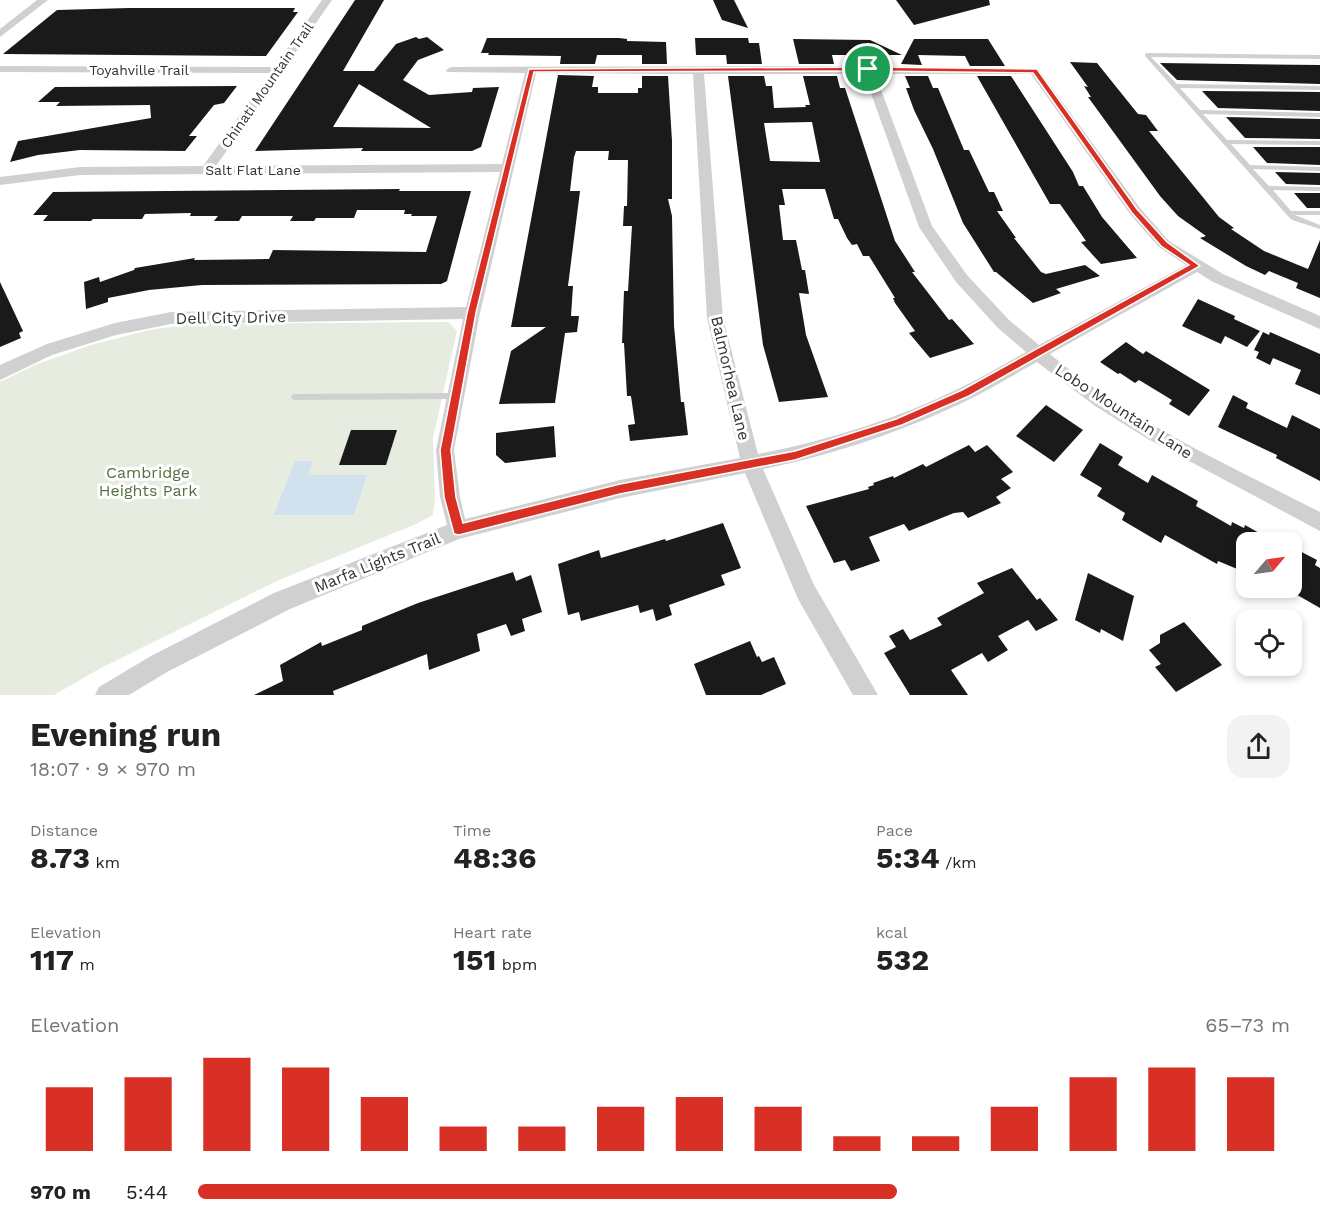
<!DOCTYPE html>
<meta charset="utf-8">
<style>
body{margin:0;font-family:"Work Sans",sans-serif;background:#f2f2f2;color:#222;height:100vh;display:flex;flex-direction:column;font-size:22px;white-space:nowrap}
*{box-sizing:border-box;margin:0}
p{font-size:20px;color:#767676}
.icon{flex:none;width:33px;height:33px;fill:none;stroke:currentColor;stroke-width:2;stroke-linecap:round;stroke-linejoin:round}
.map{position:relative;height:695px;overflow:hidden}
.sheet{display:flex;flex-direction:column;background:#fff;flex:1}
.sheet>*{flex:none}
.needle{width:39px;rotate:61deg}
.controls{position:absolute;left:1236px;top:532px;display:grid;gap:12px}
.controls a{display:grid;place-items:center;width:66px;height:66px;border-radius:12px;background:#fff;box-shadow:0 3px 9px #0003;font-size:30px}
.pin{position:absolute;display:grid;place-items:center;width:51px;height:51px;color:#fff;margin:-26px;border:3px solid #fff;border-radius:50%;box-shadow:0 2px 6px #0007}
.round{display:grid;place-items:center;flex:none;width:63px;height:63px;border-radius:18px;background:#f2f2f2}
.summary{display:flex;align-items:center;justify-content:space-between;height:102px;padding:0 30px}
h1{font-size:33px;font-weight:700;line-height:45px}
.figures{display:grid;grid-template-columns:repeat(3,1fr);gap:9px;height:102px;padding:6px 30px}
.figures div{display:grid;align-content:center}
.figures b{font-size:30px;font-weight:700}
.figures small{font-size:16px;font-weight:400}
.figures p{font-size:16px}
.chart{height:168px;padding:12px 30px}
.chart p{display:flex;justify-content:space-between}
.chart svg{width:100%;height:108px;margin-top:6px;stroke:#d93025;stroke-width:6}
ul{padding:0 30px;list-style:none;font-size:20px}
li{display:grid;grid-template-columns:96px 72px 1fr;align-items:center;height:45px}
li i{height:15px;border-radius:8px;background:#d93025}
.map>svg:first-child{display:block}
.green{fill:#e6ecdf}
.water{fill:#cfe2ee}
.building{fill:#1a1a1a;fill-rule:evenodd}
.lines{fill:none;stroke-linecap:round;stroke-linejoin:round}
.service{fill:#d0d0d0;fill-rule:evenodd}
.minor{fill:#d0d0d0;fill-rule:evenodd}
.route{fill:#d93025;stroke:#fff;stroke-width:1.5;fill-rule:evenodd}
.labels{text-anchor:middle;stroke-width:6;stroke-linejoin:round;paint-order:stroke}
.far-street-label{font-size:14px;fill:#333;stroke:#fff}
.street-label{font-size:16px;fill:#333;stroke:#fff}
.park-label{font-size:16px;fill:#56703f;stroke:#fff}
</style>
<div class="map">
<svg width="1320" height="695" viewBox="0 0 1320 695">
<rect width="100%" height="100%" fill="#fff"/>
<path class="green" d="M448,322l9,9 -24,107 2,62 -2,15 -17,9 -137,56 -180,89 -45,26h-54v-313l35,-17 56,-20 58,-15 43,-6z"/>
<path class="water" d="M295,461h18l-5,14h59l-13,40h-80z"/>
<g class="building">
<path d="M355,0h29l-41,71h31l22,-27 20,-7 3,2 8,-2 17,13 -26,10 -15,20 26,15 43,-3 1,-4 26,-1 -18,60 -9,4h-111l2,-3 -108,3zM359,84l72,44 -98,-1z"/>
<path d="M713,0h21l14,28 -26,-8z"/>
<path d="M896,0h93l1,5 -76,20z"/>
<path d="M129,8h166l-2,4h5l-32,44 -263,-2 54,-44z"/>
<path d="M487,38h132l8,1v2l39,1 1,22h-25v-9h-45l-2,9h-35l1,-8 -73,-1 1,-2h-8z"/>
<path d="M695,38h53l1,5h10l3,21h-35l-1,-9h-30z"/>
<path d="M793,39l77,1 32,15h-70l2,9h-35z"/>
<path d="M914,39h74l17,27h-35l-5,-10 -47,-1 4,10 -21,-1z"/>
<path d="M1070,62l27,1 41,51 8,1 12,16h-9l70,86 15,11 -3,1 33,22 44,18 12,-29v58l-24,-10 2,-5 -29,-12 -4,4 -19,-9 -46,-28 6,-2 -28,-20 -18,-20 -72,-99h3l-7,-11 4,1z"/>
<path d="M1160,63l160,2v19l-143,-4z"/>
<path d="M558,75l36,1 -2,11h6v6h40v-5h4v-12h26l4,65v58h-4l4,17 2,110 7,76h3l4,33 -58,6 -2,-16 7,-1 -4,-28h-4l-3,-53h-2l2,-52h4l4,-65h-9l1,-20h3l1,-46h-20l1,-9h-33l-2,6 -4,34h10l-12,95h5l-2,30h8l-2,16 -12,1 -10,70 -56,1 12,-53 35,-24h-35z"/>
<path d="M728,76h36l2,10h6l2,22 32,-1 -1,-2h5l-7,-29h34l3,12h5l50,153 20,31h-3l37,48 3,-1 22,25 -44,14 -21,-25 6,-2 -20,-28 -2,-5h2l-26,-42h-6l-6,-12 -5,1 -5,-7 -9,-19h-4l-9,-30h-43l3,16h-6l4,35h13l6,30h3l4,24 -10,-1 7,42 22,62 -49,5 -16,-57zM812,122l8,40 -50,-1 -6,-38z"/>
<path d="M905,76h23l5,12h5l26,62h5l20,42h5l9,19h-6l19,27h-2l27,34 5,2 39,-9 15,11 -44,13 5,4 -28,10 -37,-31h-2l-31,-49 -30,-74 -19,-39 -8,-22h4z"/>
<path d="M977,76h34l62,96 6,14h4l19,31 35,41 -36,6 -20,-22 5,-1 -26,-37h-10z"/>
<path d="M237,86l-13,17 -10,2 -25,31h8l-12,15 -105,-1 -42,5 -28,7 8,-21 133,-23 -1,-13 -94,1 4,-4h-22l17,-15z"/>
<path d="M1202,91l118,1v19l-102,-3z"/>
<path d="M1226,117l94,2v20l-75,-1z"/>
<path d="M1253,147h67v18l-53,-2z"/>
<path d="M1275,172l45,1v12l-34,-1z"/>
<path d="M400,189l-1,2h72l-24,90 -6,3 -239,1 -53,5 -41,8v4l-22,7 -2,-27 15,-5 1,5 34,-12 1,-2 60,-10 -1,2 75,-1 4,-9 153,2 11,-36h-26l1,-2h-8l1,-4h-48l-3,8h-38l-2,3h-24l3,-5h-51l-3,5h-25l4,-5h-28l1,-3 -46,1 -3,5h-49l-2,2h-48l5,-6h-15l20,-23z"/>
<path d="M1294,193h26v15h-13z"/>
<path d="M0,282l23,49 -4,2 2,5 -21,9z"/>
<path d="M1198,299l37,17 -1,3 26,12 -13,16 -22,-11 -4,8 -39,-18z"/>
<path d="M1263,332l6,3 1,-3 50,22v41l-25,-11 6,-14 -28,-12 -3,7 -14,-7 3,-6 -5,-2z"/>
<path d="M1126,342l17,12 3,-3 64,39 -21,26 -20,-12 3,-4 -33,-20 -4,3 -15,-10 -2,1 -18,-12z"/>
<path d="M1233,395l15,8 -2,5 41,20 5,-13 28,14v52l-44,-23 1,-3 -59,-28z"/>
<path d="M1046,405l37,25 -29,32 -38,-26z"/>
<path d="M554,426l2,31 -51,6 -9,-8v-22z"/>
<path d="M351,430h46l-11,35h-47z"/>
<path d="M1100,443l23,14 -5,8 30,18 4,-8 46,26 -2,5 35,20 1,-4 12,6 1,-3 32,18h-31v15l-4,13 -24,-10 -1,3 -52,-29 -4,8 -39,-23 3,-7 -28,-17 5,-8 -22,-13z"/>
<path d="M969,445l6,7 12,-7 26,27 -12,7 10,9 -15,9 5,6 -33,15 -5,-6 -9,1 -45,18 -5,-7 -35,13 11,24 -29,10 -6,-11 -11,3 -28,-57 63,-17 -1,-2 6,-2 -1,-2 20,-7 1,2 29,-14 3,3z"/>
<path d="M723,523l18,45 -20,7 4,10 -56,20 3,10 -16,6 -3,-12 -13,4 -2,-8 -57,16 -2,-9 -11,3 -10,-51 41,-14 2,8 64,-19 1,2z"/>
<path d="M1292,547l25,13 -2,5 5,3v40l-28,-16z"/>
<path d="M1012,568l25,32 3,-2 18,22 -22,11 -8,-11 -30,16 10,14 -20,12 -6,-9 -31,17 17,25h-58l-26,-42 12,-6 -7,-11 14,-7 7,11 32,-15 -5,-7 47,-25 -7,-10z"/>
<path d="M513,572l3,9 15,-6 11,37 -20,7 3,12 -14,5 -5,-12 -29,10 3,17 -51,19 -2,-16 -94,37 1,4h-80l29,-14 -3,-16 41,-23 1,4 40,-16v-4l56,-23z"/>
<path d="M1088,573l46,23 -11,45 -22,-12 -1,4 -25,-13z"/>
<path d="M1184,622l38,43 -46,27 -21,-25 6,-3 -12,-14 11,-7v-8z"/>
<path d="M750,641l7,16 2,-1 3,6 12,-5 12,27 -25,11h-55l-12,-31z"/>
</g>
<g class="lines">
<g class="service">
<path d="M1147,53l173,2v4l-169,-2 26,27 143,2v4l-140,-2 20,22 120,3v4l-117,-3 24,26 93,1v4l-89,-1 19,21 70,2v4l-67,-2 16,17 51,1v4l-47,-1 18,21h29v4h-25l25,10v4l-28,-9 -5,-5 -142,-159v-2z"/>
<path d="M454,393l3,1 1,2 -1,2 -3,1 -159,1 -3,-1 -1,-2 1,-2 3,-1z"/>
</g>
<g class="minor">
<path d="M37,0h11l-48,37v-8z"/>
<path d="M322,0h10l-116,166 286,-2 23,-91 -78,-1 -1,-2 5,-3 417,-1 170,3 102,139 29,33 54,33 97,42v13l-107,-47 -16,-10 -147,82c78,66 180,112 270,158v19l-172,-92 -53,-33 -58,-44c-22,12 -43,25 -65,36 -65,32 -138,57 -209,71l51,116 64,110h-25l-55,-96 -53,-126 -125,25 -161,41 -169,70 -123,63 -38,23h-34l4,-8 52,-31 123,-63 173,-68 -7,-28 -4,-47 27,-131 -292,5 -55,11 -64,20 -52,25v-15l47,-21 68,-21 56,-11 295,-5 34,-135 -420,3 -80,10v-8l80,-10 123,-1 67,-93 -270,-1v-6l274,1zM536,73l157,1 14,244 33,140 -120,22 -155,39 -5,-22 -6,-47 26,-137zM704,74h160l55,153 37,55 42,46 28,24c-22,12 -43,25 -66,36 -63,31 -133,53 -202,66l-35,-136zM875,74h156l99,140 29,33 27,18 -147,80 -30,-25 -42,-45 -35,-49z"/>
</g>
</g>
<path class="route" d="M868,67l169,2 100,140 30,33 33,24 -231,130 -67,29 -107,35 -175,34 -161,41 -5,-1 -10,-37 -4,-47 27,-137 62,-244zM868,71l165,2 99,140 29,33 28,19 -227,125 -66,29 -101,32 -175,33 -157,39 -7,-26 -5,-47 25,-137 58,-241z"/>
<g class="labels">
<g class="far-street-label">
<text x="139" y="75">Toyahville Trail</text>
<text transform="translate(267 85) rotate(-55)" y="5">Chinati Mountain Trail</text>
<text x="253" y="175">Salt Flat Lane</text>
</g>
<g class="street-label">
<text transform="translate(231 317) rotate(-1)" y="6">Dell City Drive</text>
<text transform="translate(731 378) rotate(77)" y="6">Balmorhea Lane</text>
<text transform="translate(1124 411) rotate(33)" y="6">Lobo Mountain Lane</text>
<text transform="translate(377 562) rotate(-22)" y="6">Marfa Lights Trail</text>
</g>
<g class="park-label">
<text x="148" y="478">Cambridge<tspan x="148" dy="18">Heights Park</tspan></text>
</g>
</g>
</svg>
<div class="controls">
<a><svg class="needle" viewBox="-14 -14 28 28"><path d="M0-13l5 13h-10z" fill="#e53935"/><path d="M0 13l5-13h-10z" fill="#767676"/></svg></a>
<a><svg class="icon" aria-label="locate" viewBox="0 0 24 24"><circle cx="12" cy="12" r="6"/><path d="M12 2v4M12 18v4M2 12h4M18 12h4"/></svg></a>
</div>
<div class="pin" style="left:868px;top:69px;background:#1e9e55"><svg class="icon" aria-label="arrive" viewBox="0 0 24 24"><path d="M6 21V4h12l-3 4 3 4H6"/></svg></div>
</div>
<section class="sheet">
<div class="summary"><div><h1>Evening run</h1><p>18:07 · 9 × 970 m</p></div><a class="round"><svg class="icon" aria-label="share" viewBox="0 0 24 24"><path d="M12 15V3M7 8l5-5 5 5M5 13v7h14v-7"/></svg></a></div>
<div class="figures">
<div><p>Distance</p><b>8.73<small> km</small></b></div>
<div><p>Time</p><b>48:36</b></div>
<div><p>Pace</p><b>5:34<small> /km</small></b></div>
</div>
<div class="figures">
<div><p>Elevation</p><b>117<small> m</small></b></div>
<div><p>Heart rate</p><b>151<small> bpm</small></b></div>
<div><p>kcal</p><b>532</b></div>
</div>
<div class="chart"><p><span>Elevation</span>65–73 m</p>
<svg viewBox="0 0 160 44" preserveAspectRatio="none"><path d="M5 44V18M15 44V14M25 44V6M35 44V10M45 44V22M55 44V34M65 44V34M75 44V26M85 44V22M95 44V26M105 44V38M115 44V38M125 44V26M135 44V14M145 44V10M155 44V14"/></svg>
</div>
<ul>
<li><b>970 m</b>5:44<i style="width:64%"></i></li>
</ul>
</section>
